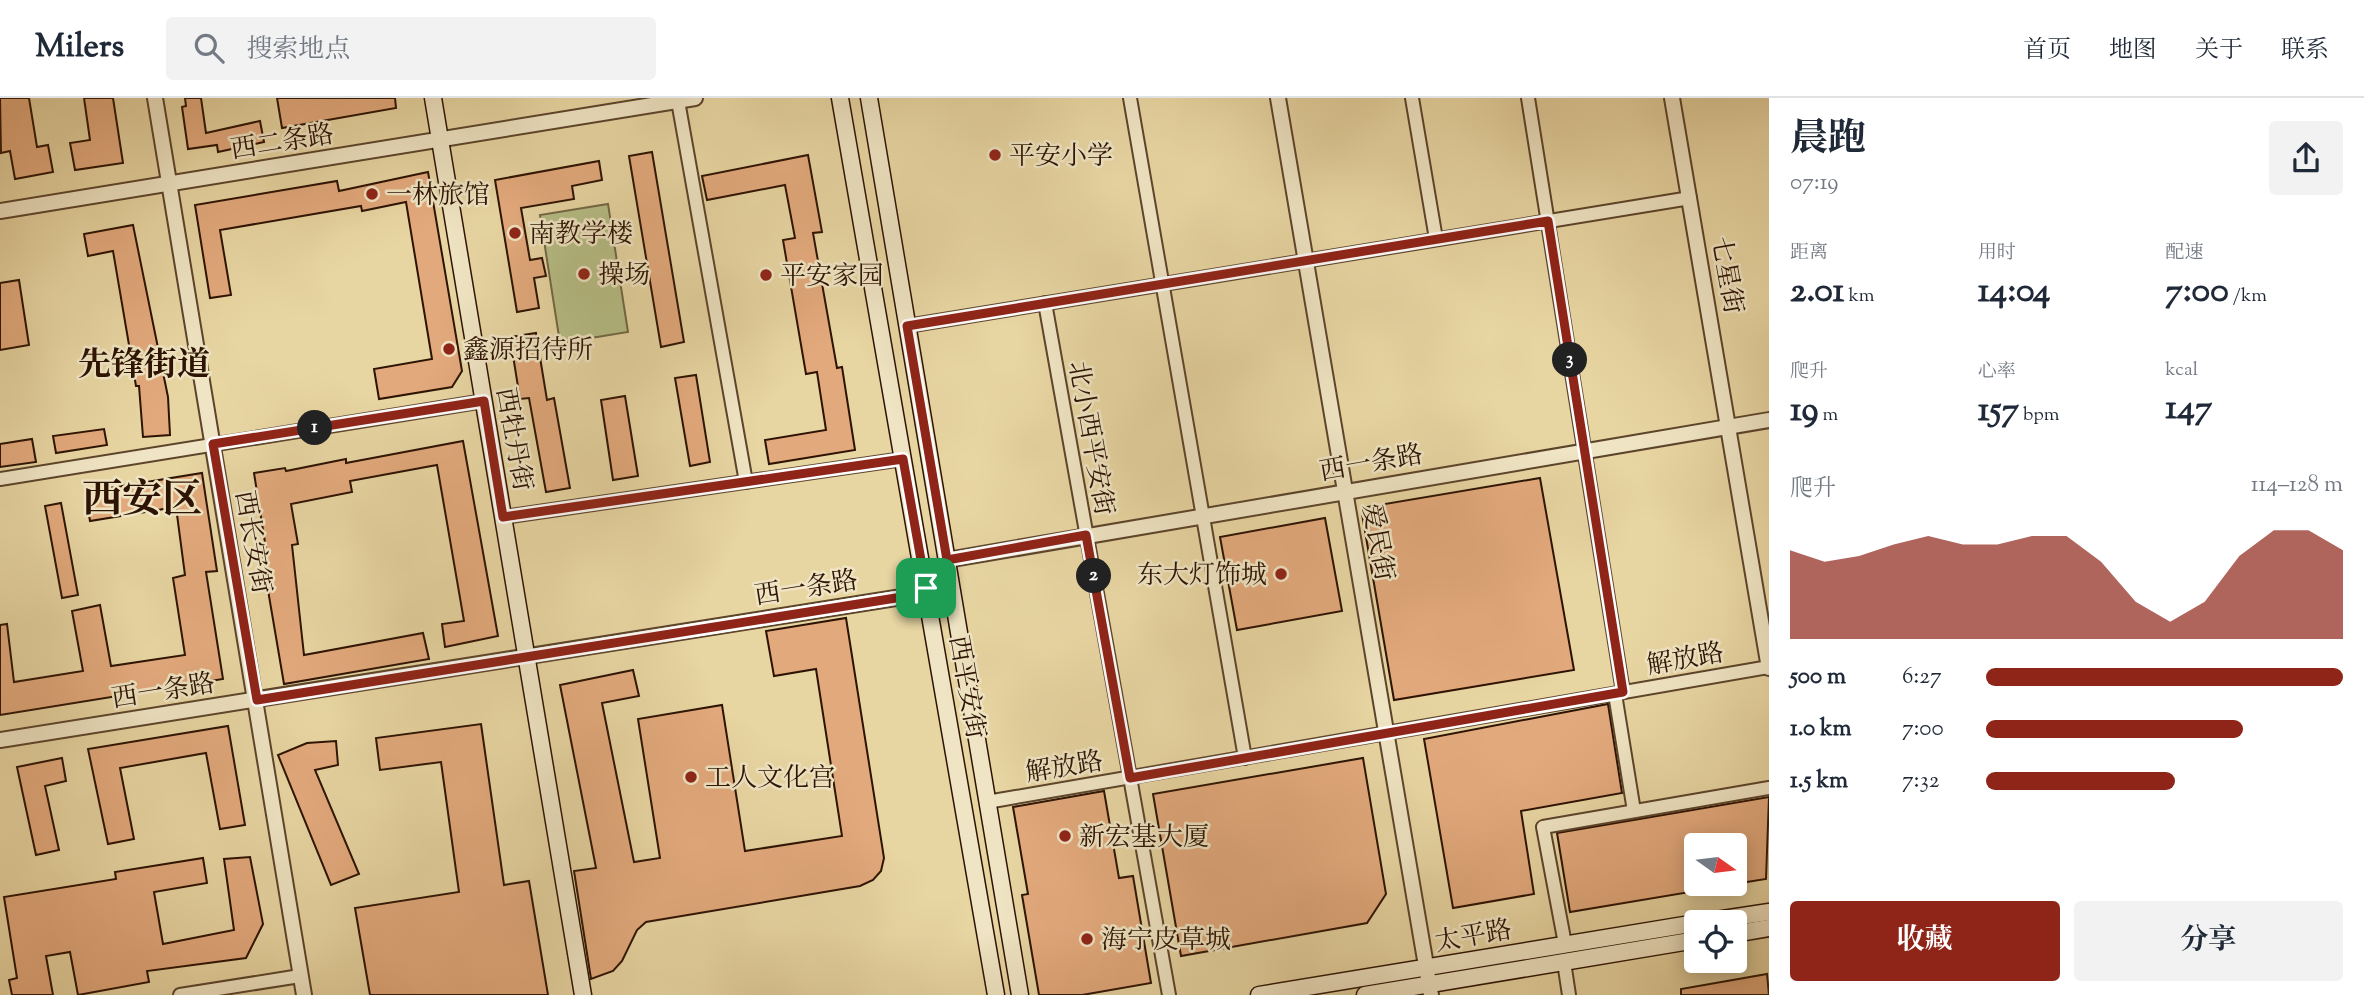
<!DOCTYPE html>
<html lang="zh">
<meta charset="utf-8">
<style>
body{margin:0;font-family:"Sorts Mill Goudy","Noto Serif SC",serif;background:#f2f2f3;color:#1f2937;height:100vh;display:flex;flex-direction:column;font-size:26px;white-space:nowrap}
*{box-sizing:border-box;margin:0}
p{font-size:23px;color:#747a83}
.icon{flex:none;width:38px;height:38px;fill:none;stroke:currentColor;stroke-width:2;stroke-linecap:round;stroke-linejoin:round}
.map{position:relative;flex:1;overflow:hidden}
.details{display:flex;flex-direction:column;background:#fff;width:595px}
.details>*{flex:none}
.needle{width:46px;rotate:104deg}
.tools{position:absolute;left:1684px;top:735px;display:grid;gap:14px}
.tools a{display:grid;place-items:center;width:63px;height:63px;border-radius:7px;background:#fff;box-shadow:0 4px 18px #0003;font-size:35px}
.pin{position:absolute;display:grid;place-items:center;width:60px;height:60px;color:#fff;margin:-30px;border-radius:14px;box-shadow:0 4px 10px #0006}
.km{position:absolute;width:35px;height:35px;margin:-18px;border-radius:50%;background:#222;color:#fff;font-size:19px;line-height:35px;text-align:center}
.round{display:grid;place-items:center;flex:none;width:74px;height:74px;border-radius:7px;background:#f2f2f3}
.overview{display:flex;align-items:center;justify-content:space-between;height:119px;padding:0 21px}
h1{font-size:38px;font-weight:700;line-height:52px}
.figures{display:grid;grid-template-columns:repeat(3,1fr);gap:10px;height:119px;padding:7px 21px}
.figures div{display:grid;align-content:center}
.figures b{font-size:35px;font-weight:700}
.figures small{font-size:19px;font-weight:400}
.figures p{font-size:19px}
.chart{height:196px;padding:14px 21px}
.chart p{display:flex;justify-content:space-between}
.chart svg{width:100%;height:126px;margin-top:7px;fill:#8f2418;opacity:.7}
.cta{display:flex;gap:14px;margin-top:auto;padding:14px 21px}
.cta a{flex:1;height:80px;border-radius:7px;background:#8f2418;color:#fff;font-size:28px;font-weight:700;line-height:80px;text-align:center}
.cta a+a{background:#f2f2f3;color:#1f2937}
ul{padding:0 21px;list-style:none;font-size:23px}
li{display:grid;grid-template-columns:112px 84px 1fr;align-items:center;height:52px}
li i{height:18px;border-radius:9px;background:#8f2418}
header{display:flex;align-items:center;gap:42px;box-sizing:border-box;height:98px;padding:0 35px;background:#fff;border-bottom:2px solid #e0e1e3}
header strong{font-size:33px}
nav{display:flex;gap:38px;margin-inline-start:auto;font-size:24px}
.search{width:490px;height:63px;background:#f2f2f3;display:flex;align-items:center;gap:18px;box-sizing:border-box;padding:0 24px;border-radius:7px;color:#747a83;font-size:26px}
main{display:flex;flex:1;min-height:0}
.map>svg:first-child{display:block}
.pitch{fill:#b6bd85;stroke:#726844;stroke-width:2}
.building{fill:#e2a97c;stroke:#2d1303;stroke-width:2}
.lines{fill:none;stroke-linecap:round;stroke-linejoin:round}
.minor-casing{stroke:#5c442b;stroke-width:16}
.tertiary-casing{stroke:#5c442b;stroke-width:18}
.secondary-casing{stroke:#2d1303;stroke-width:19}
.minor{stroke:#efe4c3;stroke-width:12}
.tertiary{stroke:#efe4c3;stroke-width:14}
.secondary{stroke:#efe4c3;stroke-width:16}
.route-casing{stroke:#fff;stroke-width:14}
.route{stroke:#8f2418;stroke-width:9}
.poi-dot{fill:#8f2418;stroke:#efe4c3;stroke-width:2.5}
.labels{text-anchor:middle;stroke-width:5;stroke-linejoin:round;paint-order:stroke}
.street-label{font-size:26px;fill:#2d1303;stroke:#efe4c3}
.poi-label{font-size:26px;fill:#2d1303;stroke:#efe4c3;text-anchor:start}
.district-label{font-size:33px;font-weight:bold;fill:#2d1303;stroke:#efe4c3}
.town-label{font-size:40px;font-weight:bold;fill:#2d1303;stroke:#efe4c3}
</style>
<header>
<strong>Milers</strong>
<div class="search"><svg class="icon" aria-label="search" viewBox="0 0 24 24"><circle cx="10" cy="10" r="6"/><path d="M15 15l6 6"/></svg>搜索地点</div>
<nav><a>首页</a><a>地图</a><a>关于</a><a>联系</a></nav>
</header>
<main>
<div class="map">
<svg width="1769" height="897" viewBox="0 0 1769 897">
<rect width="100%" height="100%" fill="#e7d5a2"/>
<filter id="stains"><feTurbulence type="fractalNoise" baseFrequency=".00286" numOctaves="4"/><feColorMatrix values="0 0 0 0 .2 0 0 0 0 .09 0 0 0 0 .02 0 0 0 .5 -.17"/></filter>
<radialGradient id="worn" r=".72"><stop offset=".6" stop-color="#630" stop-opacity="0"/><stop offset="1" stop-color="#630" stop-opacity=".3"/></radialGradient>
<path class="pitch" d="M608,106l20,128 -68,11 -20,-128z"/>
<g class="building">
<path d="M0,0h29l8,49 11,-2 5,27 -38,7 -5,-28 -9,2z"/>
<path d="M84,0h29l10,65 -48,7 -5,-27 20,-3z"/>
<path d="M185,0h16l5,35 54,-12 4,21 -46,10 -1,-7 -29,4 -6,-42 4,-1z"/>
<path d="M277,0h118l1,10 -114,20z"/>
<path d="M652,54l32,190 -23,5 -32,-191z"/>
<path d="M808,57l14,77 -9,1 24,135 5,-1 13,83 -86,14 -4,-24 61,-10 -9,-58 -11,2 -23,-134 12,-2 -10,-53 -78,15 -5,-24z"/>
<path d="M599,63l3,19 -30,6 2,13 -53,9 9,52 12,-2 4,18 -12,2 5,30 -22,4 -22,-132z"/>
<path d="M428,74l34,199 -10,16 -73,12 -5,-30 58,-10 -26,-157 -44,9 -1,-5 -141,24 11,65 -21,3 -15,-93 142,-24 2,10z"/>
<path d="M133,127l35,172 2,38 -27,2 -4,-51h-3l-23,-135 -25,5 -4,-22z"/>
<path d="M19,182l10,65 -29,5v-67z"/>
<path d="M536,235l11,67 7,-2 16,90 -24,4 -17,-94 -9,1 -10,-62z"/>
<path d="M696,277l14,87 -20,4 -15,-88z"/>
<path d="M625,298l13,80 -25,4 -12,-80z"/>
<path d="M104,331l3,16 -51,8 -3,-17z"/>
<path d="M32,341l4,23 -36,5v-23z"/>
<path d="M463,343l35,195 -53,11 -3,-23 22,-3 -27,-156 -87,16 2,11 -61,12 7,40 -6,1 12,110 119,-22 6,26 -145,25 -22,-129h5l-13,-82 31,-5 1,3 60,-12v4z"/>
<path d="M202,375l15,98 -11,1 17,107 -223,36v-90l7,-1 7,58 69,-11 -11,-60 28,-6 11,61 74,-11 -12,-77 12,-3 -9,-68 -86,14 -5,-29z"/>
<path d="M1540,380l34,192 -180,30 -33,-192z"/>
<path d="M61,405l17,92 -16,3 -17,-92z"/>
<path d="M1325,420l17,93 -105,19 -17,-93z"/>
<path d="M846,520l38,240 -3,13 -8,9 -13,6 -214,36 -9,8 -15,31 -9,10 -22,8 -17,-108 22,-3 -36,-183 73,-15 6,26 -37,7 32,159 26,-4 -22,-139 84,-14 23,146 97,-15 -26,-167 -42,7 -8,-45z"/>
<path d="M1608,606l14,89 -101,18 13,83 -81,14 -29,-169z"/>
<path d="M481,626l23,161 25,-4 19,114h-178l-15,-87 104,-16 -18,-130 -61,8 -4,-32z"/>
<path d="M228,628l17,99 -25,4 -14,-76 -86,15 14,71 -26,5 -20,-95z"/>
<path d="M336,643l2,24 -23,5 44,104 -28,11 -53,-130 29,-12z"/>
<path d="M62,660l4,23 -21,5 14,64 -23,5 -19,-88z"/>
<path d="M1363,660l23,136 -19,29 -186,33 -28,-162z"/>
<path d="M1104,693l15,87 14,-2 18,107 -69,12h-43l-17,-100 6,-1 -15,-87z"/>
<path d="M1769,699l-3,82 -32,5v-39h-38v46l-126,21 -13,-79z"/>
<path d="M250,759l13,67 -17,34 -99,13 2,11 -71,13 -8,-43 -24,4 7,39h-41l-3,-15 8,-2 -13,-81 112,-18 -1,-7 88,-14 4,25 -53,9 9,52 71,-14 -10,-71z"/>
<path d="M1767,876l2,21h-88v-6z"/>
</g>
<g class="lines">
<g class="minor-casing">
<g id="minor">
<path d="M1130,0l115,660"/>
<path d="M1412,0l24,141"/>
<path d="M1528,0l95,594"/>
<path d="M678,3l68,381"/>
<path d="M1045,205l124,692"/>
<path d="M907,228l783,-128"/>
<path d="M0,381l484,-78"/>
<path d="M504,419l399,-58"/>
<path d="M1615,596l19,117"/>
<path d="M987,704l782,-135"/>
<path d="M1565,846l-22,-117 226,-39"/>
<path d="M1564,864l5,33"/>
<path d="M180,897l120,-19"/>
</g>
</g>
<g class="tertiary-casing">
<g id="tertiary">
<path d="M155,0l149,897"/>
<path d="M1278,0l153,897"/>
<path d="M1672,0l97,570"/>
<path d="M0,113l695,-113"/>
<path d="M0,642l902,-143 24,-9 21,-28 822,-140"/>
</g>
</g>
<g class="secondary-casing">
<g id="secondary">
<path d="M433,0l150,897"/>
<path d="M840,0l156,897"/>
<path d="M869,0l151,897"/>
<path d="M1703,824l66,-10"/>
<path d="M1734,836l35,-6"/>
<path d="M1259,897l437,-72"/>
<path d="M1365,897l331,-55"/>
</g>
</g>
<use href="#minor" class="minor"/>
<use href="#tertiary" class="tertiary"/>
<use href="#secondary" class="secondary"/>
</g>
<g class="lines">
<g class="route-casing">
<path id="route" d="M926,490l-24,9 -645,103 -44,-256 271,-43 19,116 400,-58 23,129 21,-28 139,-25 44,243 493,-86 -75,-471 -641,105 40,234 -21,28"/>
</g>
<use href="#route" class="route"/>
</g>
<g class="poi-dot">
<circle cx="995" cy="57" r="7"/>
<circle cx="372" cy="96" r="7"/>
<circle cx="515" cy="135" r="7"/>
<circle cx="584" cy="176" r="7"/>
<circle cx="766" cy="177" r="7"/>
<circle cx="449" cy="251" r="7"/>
<circle cx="1281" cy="476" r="7"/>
<circle cx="691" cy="679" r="7"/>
<circle cx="1065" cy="738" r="7"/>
<circle cx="1087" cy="841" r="7"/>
</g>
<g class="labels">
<g class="street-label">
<text transform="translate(282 43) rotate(-9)" y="9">西二条路</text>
<text transform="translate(1728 177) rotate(80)" y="9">七星街</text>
<text transform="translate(1092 340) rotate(80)" y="9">北小西平安街</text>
<text transform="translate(515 341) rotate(80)" y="9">西牡丹街</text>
<text transform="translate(1371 364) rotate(-10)" y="9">西一条路</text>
<text transform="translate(254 444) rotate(80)" y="9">西长安街</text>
<text transform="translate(1379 444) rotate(80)" y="9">爱民街</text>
<text transform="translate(806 489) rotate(-9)" y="9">西一条路</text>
<text transform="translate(1685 560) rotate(-10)" y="9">解放路</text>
<text transform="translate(968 589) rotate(80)" y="9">西平安街</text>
<text transform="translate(163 592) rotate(-9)" y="9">西一条路</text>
<text transform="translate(1064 668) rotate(-9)" y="9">解放路</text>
<text transform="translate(1473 837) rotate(-10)" y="9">太平路</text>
</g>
<g class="poi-label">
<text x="1009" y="66">平安小学</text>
<text x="386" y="105">一林旅馆</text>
<text x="529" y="144">南教学楼</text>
<text x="598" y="185">操场</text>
<text x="780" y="186">平安家园</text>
<text x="463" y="260">鑫源招待所</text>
<text x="1267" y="485" text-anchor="end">东大灯饰城</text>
<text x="705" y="688">工人文化宫</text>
<text x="1079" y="747">新宏基大厦</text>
<text x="1101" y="850">海宁皮草城</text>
</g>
<g class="district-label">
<text x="144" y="277">先锋街道</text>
</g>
<g class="town-label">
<text x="142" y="414">西安区</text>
</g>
</g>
<rect width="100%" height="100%" filter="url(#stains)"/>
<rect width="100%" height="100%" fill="url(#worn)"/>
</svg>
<div class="tools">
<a><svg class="needle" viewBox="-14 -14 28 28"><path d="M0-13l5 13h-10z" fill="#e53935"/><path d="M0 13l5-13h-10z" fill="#747a83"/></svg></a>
<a><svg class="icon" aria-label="locate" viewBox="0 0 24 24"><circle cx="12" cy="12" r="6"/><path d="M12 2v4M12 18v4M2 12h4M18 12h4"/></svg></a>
</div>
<div class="pin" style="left:926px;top:490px;background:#1e9e55"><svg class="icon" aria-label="arrive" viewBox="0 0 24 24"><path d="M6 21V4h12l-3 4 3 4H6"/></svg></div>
<b class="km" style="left:315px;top:330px">1</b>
<b class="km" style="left:1094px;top:478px">2</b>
<b class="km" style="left:1570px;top:262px">3</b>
</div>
<section class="details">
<div class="overview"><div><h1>晨跑</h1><p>07:19</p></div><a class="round"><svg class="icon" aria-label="share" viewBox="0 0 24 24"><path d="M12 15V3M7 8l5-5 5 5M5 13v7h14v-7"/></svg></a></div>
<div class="figures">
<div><p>距离</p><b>2.01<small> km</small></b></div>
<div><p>用时</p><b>14:04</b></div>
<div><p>配速</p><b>7:00<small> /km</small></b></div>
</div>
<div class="figures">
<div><p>爬升</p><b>19<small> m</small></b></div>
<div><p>心率</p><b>157<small> bpm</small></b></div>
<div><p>kcal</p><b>147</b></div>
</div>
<div class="chart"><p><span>爬升</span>114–128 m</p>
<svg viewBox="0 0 160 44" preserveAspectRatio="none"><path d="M0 44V13L10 17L20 15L30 11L40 8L50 11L60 11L70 8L80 8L90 17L100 31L110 38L120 31L130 15L140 6L150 6L160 13V44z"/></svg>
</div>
<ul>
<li><b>500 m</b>6:27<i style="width:100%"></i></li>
<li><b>1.0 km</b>7:00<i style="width:72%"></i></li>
<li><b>1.5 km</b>7:32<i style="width:53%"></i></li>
</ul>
<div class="cta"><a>收藏</a><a>分享</a></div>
</section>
</main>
